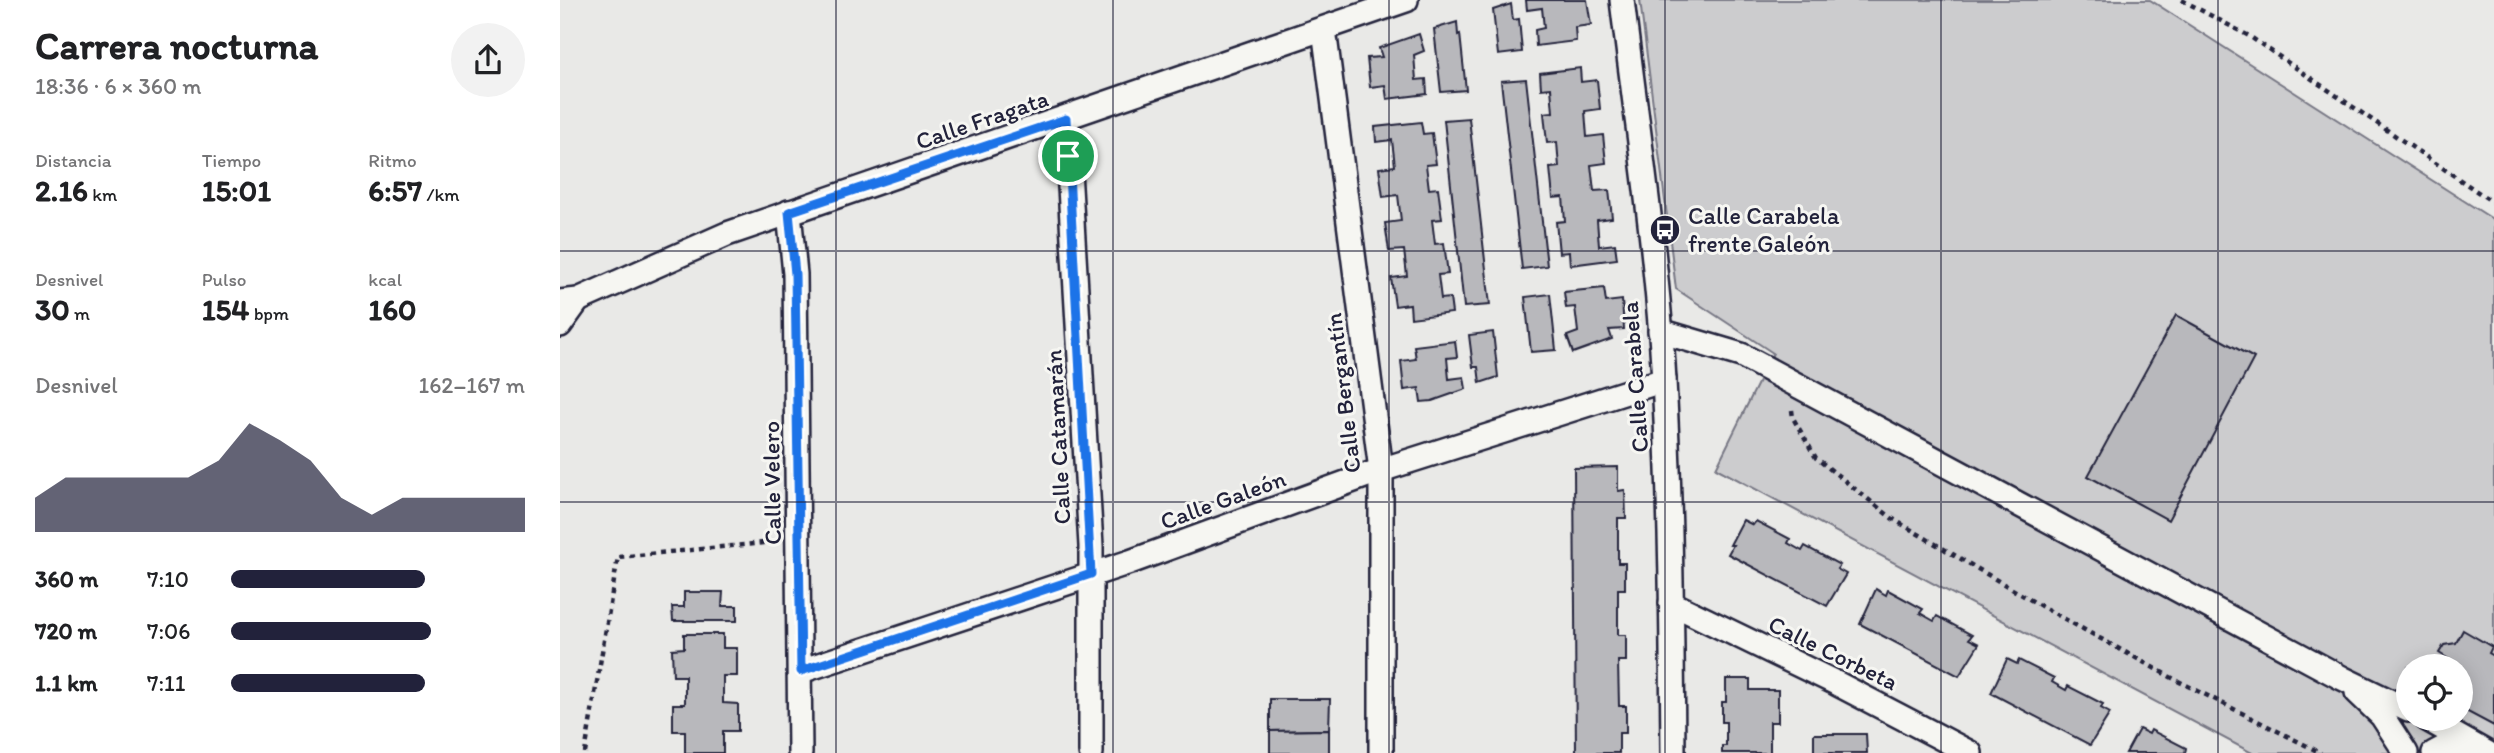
<!DOCTYPE html>
<html lang="es">
<meta charset="utf-8">
<style>
body{margin:0;font-family:Itim,sans-serif;background:#f2f2f2;color:#202124;height:100vh;display:flex;flex-direction:column;font-size:26px;white-space:nowrap}
*{box-sizing:border-box;margin:0}
p{font-size:23px;color:#757577}
.icon{flex:none;width:38px;height:38px;fill:none;stroke:currentColor;stroke-width:2;stroke-linecap:round;stroke-linejoin:round}
.map{position:relative;flex:1;overflow:hidden}
.drawer{display:flex;flex-direction:column;background:#fff;width:560px}
.drawer>*{flex:none}
.fabs{position:absolute;left:1836px;top:654px;display:grid;gap:14px}
.fabs a{display:grid;place-items:center;width:77px;height:77px;border-radius:50%;background:#fff;box-shadow:0 4px 18px #0003;font-size:35px}
.pin{position:absolute;display:grid;place-items:center;width:60px;height:60px;color:#fff;margin:-30px;border:4px solid #fff;border-radius:50%;box-shadow:0 2px 7px #0007}
.round{display:grid;place-items:center;flex:none;width:74px;height:74px;border-radius:37px;background:#f2f2f2}
.headline{display:flex;align-items:center;justify-content:space-between;height:119px;padding:0 35px}
h1{font-size:38px;font-weight:700;line-height:52px}
.metrics{display:grid;grid-template-columns:repeat(3,1fr);gap:10px;height:119px;padding:7px 35px}
.metrics div{display:grid;align-content:center}
.metrics b{font-size:30px;font-weight:700}
.metrics small{font-size:19px;font-weight:400}
.metrics p{font-size:19px}
.chart{height:196px;padding:14px 35px}
.chart p{display:flex;justify-content:space-between}
.chart svg{width:100%;height:126px;margin-top:7px;fill:#22223b;opacity:.7}
ul{padding:0 35px;list-style:none;font-size:23px}
li{display:grid;grid-template-columns:112px 84px 1fr;align-items:center;height:52px}
li i{height:18px;border-radius:9px;background:#22223b}
main{display:flex;flex:1;min-height:0}
.map>svg:first-child{display:block}
.green{fill:#ccccce;stroke:#777784;stroke-width:2;fill-rule:evenodd}
.building{fill:#b8b8bc;stroke:#22223b;stroke-width:2}
.lines{fill:none;stroke-linecap:round;stroke-linejoin:round}
.minor-casing{stroke:#22223b;stroke-width:28}
.path{stroke:#22223b;stroke-width:4.5;stroke-dasharray:5 5;stroke-linecap:butt}
.minor{stroke:#f6f6f2;stroke-width:23}
.route-casing{stroke:#fff;stroke-width:14}
.route{stroke:#1a73e8;stroke-width:9}
.grid{fill:none;stroke:#22223b;stroke-width:2;stroke-opacity:0.55}
.labels{text-anchor:middle;stroke-width:6;stroke-linejoin:round;paint-order:stroke}
.street-label{font-size:24px;fill:#22223b;stroke:#f6f6f2}
.poi-label{font-size:24px;fill:#22223b;stroke:#f6f6f2;text-anchor:start}
</style>
<main>
<section class="drawer">
<div class="headline"><div><h1>Carrera nocturna</h1><p>18:36 · 6 × 360 m</p></div><a class="round"><svg class="icon" aria-label="share" viewBox="0 0 24 24"><path d="M12 15V3M7 8l5-5 5 5M5 13v7h14v-7"/></svg></a></div>
<div class="metrics">
<div><p>Distancia</p><b>2.16<small> km</small></b></div>
<div><p>Tiempo</p><b>15:01</b></div>
<div><p>Ritmo</p><b>6:57<small> /km</small></b></div>
</div>
<div class="metrics">
<div><p>Desnivel</p><b>30<small> m</small></b></div>
<div><p>Pulso</p><b>154<small> bpm</small></b></div>
<div><p>kcal</p><b>160</b></div>
</div>
<div class="chart"><p><span>Desnivel</span>162–167 m</p>
<svg viewBox="0 0 160 44" preserveAspectRatio="none"><path d="M0 44V32L10 25L20 25L30 25L40 25L50 25L60 19L70 6L80 12L90 19L100 32L110 38L120 32L130 32L140 32L150 32L160 32V44z"/></svg>
</div>
<ul>
<li><b>360 m</b>7:10<i style="width:66%"></i></li>
<li><b>720 m</b>7:06<i style="width:68%"></i></li>
<li><b>1.1 km</b>7:11<i style="width:66%"></i></li>
</ul>
</section>
<div class="map">
<svg width="1934" height="753" viewBox="0 0 1934 753">
<rect width="100%" height="100%" fill="#e9e9e7"/>
<filter id="ink" filterUnits="userSpaceOnUse"><feTurbulence type="fractalNoise" baseFrequency=".0143" numOctaves="2"/><feDisplacementMap in="SourceGraphic" scale="14" xChannelSelector="R" yChannelSelector="G"/><feConvolveMatrix kernelMatrix="1 2 1 2 8 2 1 2 1" color-interpolation-filters="sRGB"/></filter>
<g filter="url(#ink)">
<path class="green" d="M1080,0h510l344,220v533h-242l-536,-285 57,-115 -97,-64zM1848,667h52v52h-52z"/>
<g class="building">
<path d="M966,0h61l4,25 -16,2 1,14 -40,5 -1,-16 9,-2 -2,-20 -15,2z"/>
<path d="M951,4l2,16 6,-1 3,33 -24,3 -5,-45z"/>
<path d="M897,22l1,13 2,-1 6,56 -25,2 -7,-63z"/>
<path d="M859,34l5,17 -10,4 2,25 10,-1 1,15 -40,5 -2,-14 -15,2 -3,-29 15,-1 -3,-9z"/>
<path d="M1020,68l1,14 16,-2 3,29 -15,2 2,26 16,-2 3,28 -15,2 3,26 15,-1 3,28 -15,2 2,26 16,-2 2,15 -47,6 -1,-13 -10,1 -3,-31 9,-1 -2,-24 -10,1 -3,-30 9,-1 -2,-25 -10,1 -3,-30 9,-1 -2,-24 -10,1 -1,-16z"/>
<path d="M966,79l21,187 -25,3 -21,-188z"/>
<path d="M909,118l21,187 -26,2 -20,-187z"/>
<path d="M861,122l2,12 9,-1 4,31 -10,1 3,24 9,-1 4,31 -10,1 3,24 9,-1 4,31 -10,1 3,24 9,-1 2,15 -41,5 -1,-14 -15,2 -4,-28 16,-2 -3,-26 -15,1 -4,-28 16,-2 -3,-26 -15,2 -4,-29 16,-2 -3,-26 -16,2 -1,-15z"/>
<path d="M1044,288l2,14 16,-2 2,29 -15,1 3,9 -39,14 -6,-17 11,-4 -3,-25 -9,1 -2,-16z"/>
<path d="M990,294l6,56 -25,2 -6,-55z"/>
<path d="M1616,315l78,43 -86,162 -80,-44z"/>
<path d="M933,332l5,45 -18,6 -2,-16h-5l-4,-32z"/>
<path d="M895,341l2,16 -10,1 2,21 15,-2 2,12 -34,12 -11,1 -2,-14 -15,2 -3,-29 15,-2 -2,-13z"/>
<path d="M1058,467v24l7,-1 1,28h-8v45h7v26h-7v46h8v26h-8l1,45h7v27h-7v20h-43l-2,-285z"/>
<path d="M1183,520l10,5 3,-4 34,18 -2,4 14,8 3,-5 35,19 -3,4 9,5 -19,32 -99,-52 5,-9h-3z"/>
<path d="M1316,589l10,6 2,-5 35,19 -3,4 14,8 3,-5 35,19 -3,4 10,5 -20,32 -99,-52z"/>
<path d="M124,592h39l-1,14h15v15h-64l-1,-14h12z"/>
<path d="M1903,630l29,17 -3,6 5,3v70l-34,-18v-41h-8l3,-4 -16,-10 5,-8 12,-2z"/>
<path d="M124,634h39v14h14v28h-14v27l15,1v27h-15v22h-38v-22h-12v-27h12v-28h-12l-1,-27 12,-1z"/>
<path d="M1447,659l10,5 2,-4 35,18 -2,4 14,8 2,-4 35,18 -2,4 9,5 -20,32 -99,-52z"/>
<path d="M1166,679h24v11h28v32h-8v31h-48v-7h4v-24h-4v-20h4z"/>
<path d="M710,699h60l-1,31 -59,1z"/>
<path d="M1579,729l10,5 2,-4 35,18 -1,5h-59z"/>
<path d="M769,730v23h-59v-22z"/>
<path d="M1254,734h52l1,19h-53z"/>
</g>
<g class="lines">
<g class="minor-casing">
<g id="minor">
<path d="M1062,0c15,126 35,253 42,381 7,124 8,248 9,372"/>
<path d="M764,29l57,441v283"/>
<path d="M506,119l25,427v207"/>
<path d="M229,212l6,62 5,479"/>
<path d="M0,302l18,-2 149,-66 679,-234"/>
<path d="M0,325l18,-25"/>
<path d="M1100,331l81,24 601,323 66,32"/>
<path d="M1111,603l165,80 134,70"/>
<path d="M241,671l329,-109 251,-92 283,-90"/>
<path d="M1797,692l25,24 24,37"/>
<path d="M1867,719l60,34"/>
<path d="M1874,753l17,-9 21,2"/>
</g>
</g>
<g class="path">
<path d="M1622,0l67,36 245,167"/>
<path d="M1232,410l1,8 23,40 77,61 148,87 135,74 145,73"/>
<path d="M25,753l33,-196 156,-15"/>
</g>
<use href="#minor" class="minor"/>
</g>
</g>
<g class="lines" filter="url(#ink)">
<g class="route-casing">
<path id="route" d="M506,119l25,455 -290,97 -6,-397 -6,-62z"/>
</g>
<use href="#route" class="route"/>
</g>
<path class="grid" d="M276,0v753M553,0v753M829,0v753M1105,0v753M1381,0v753M1658,0v753M0,251h1934M0,502h1934"/>
<defs>
<g id="bus-disc" transform="scale(1.575)"><circle r="9.5" fill="#22223b" stroke="#f6f6f2"/><path d="M-5-6H5V4H4V6H2V4H-2V6H-4V4H-5ZM-3.5-4V0h7V-4ZM-3.5 1.2v1.5H-2V1.2ZM2 1.2v1.5H3.5V1.2Z" fill="#fff"/></g>
</defs>
<g fill-rule="evenodd">
<use href="#bus-disc" x="1105" y="230"/>
</g>
<g class="labels">
<g class="street-label">
<text transform="translate(422 120) rotate(-19)" y="8">Calle Fragata</text>
<text transform="translate(1075 377) rotate(-94)" y="8">Calle Carabela</text>
<text transform="translate(783 393) rotate(-97)" y="8">Calle Bergantín</text>
<text transform="translate(498 437) rotate(-93)" y="8">Calle Catamarán</text>
<text transform="translate(212 483) rotate(-91)" y="8">Calle Velero</text>
<text transform="translate(663 500) rotate(-20)" y="8">Calle Galeón</text>
<text transform="translate(1273 653) rotate(26)" y="8">Calle Corbeta</text>
</g>
<g class="poi-label">
<text x="1128" y="224">Calle Carabela<tspan x="1128" dy="28">frente Galeón</tspan></text>
</g>
</g>
</svg>
<div class="fabs">
<a><svg class="icon" aria-label="locate" viewBox="0 0 24 24"><circle cx="12" cy="12" r="6"/><path d="M12 2v4M12 18v4M2 12h4M18 12h4"/></svg></a>
</div>
<div class="pin" style="left:508px;top:156px;background:#1e9e55"><svg class="icon" aria-label="arrive" viewBox="0 0 24 24"><path d="M6 21V4h12l-3 4 3 4H6"/></svg></div>
</div>
</main>
